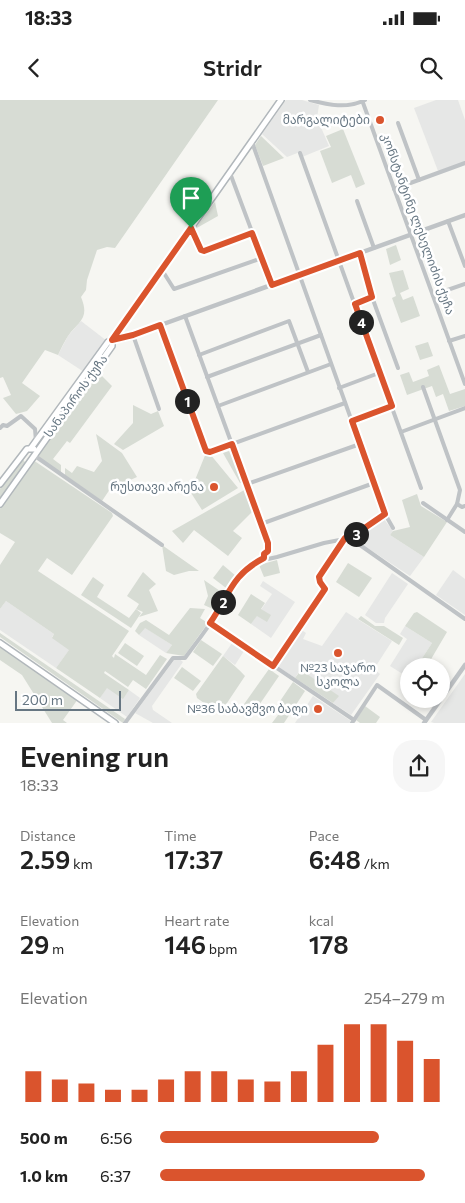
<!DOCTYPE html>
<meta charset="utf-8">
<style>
body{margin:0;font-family:Commissioner,"Noto Sans Georgian",sans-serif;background:#f6f6f6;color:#222;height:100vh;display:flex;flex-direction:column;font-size:19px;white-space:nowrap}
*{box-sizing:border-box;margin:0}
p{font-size:16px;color:#767676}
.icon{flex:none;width:28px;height:28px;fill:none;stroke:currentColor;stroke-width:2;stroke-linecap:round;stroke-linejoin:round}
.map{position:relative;height:623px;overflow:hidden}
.side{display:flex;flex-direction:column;background:#fff;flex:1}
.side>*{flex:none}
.controls{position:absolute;left:400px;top:558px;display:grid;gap:10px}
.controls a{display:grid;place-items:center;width:50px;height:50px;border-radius:50%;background:#fff;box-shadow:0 2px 8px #0003;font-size:25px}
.scale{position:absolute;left:15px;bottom:12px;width:106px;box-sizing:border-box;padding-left:5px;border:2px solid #667682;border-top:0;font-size:14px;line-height:18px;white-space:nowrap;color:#667682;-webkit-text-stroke:4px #fff;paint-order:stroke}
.pin{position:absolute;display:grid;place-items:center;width:42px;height:42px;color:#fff;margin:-51px -21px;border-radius:50% 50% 50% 0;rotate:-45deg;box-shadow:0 0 5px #0007}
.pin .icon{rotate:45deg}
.km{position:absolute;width:25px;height:25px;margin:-12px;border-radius:50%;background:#222;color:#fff;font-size:14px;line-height:25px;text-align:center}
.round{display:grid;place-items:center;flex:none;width:52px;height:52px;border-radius:20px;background:#f6f6f6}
.overview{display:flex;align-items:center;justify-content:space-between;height:85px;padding:0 20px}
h1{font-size:28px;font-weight:600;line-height:38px}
.figures{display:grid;grid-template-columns:repeat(3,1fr);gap:8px;height:85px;padding:5px 20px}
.figures div{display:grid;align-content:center}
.figures b{font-size:25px;font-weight:600}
.figures small{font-size:14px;font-weight:400}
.figures p{font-size:14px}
.chart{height:140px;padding:10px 20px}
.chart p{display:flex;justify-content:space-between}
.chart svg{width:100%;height:90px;margin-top:5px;stroke:#da542d;stroke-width:6}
ul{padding:0 20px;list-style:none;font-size:16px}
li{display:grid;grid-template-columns:80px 60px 1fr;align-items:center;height:38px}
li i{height:12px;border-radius:6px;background:#da542d}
.status{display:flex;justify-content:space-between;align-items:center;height:35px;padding:0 25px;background:#fff;direction:ltr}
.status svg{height:14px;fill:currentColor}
header{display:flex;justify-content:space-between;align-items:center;height:65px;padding:0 20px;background:#fff;font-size:22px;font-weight:600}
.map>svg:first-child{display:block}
.built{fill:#e6e7e6}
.green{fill:#d7dcd4}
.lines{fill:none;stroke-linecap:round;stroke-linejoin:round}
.secondary-casing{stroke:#b1b7bb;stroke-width:8}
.minor{stroke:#bfc3c6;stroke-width:4}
.tertiary{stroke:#bfc3c6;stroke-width:4.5}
.secondary{stroke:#fff;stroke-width:5}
.route-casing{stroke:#fff;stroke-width:10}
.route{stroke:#da542d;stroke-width:6}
.poi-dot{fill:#da542d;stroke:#fff;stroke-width:2}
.labels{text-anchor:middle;stroke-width:5;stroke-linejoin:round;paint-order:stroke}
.poi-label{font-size:12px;fill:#667682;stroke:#fff;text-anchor:end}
.street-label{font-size:12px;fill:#667682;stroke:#fff}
</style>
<div class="status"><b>18:33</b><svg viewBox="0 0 49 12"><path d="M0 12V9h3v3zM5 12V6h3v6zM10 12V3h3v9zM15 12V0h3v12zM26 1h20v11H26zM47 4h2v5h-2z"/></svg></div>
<header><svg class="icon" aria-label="back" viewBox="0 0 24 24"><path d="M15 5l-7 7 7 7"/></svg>Stridr<svg class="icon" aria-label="search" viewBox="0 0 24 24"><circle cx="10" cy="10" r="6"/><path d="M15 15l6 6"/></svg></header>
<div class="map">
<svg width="465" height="623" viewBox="0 0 465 623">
<rect width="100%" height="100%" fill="#f6f6f2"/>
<g class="built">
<path d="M286,0h16l17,5 -2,13 12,28 -27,11 -2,-5 -13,5 -25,-23z"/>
<path d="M436,0h22l7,20v42l-27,9 -24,-63z"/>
<path d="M81,221l26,20 -23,31 -26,-17 10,-19z"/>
<path d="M383,418l10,13 -3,4 34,22 -14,19 -56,-37z"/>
<path d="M453,470l12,9v36l-29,-20z"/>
<path d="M392,473l16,11 -23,34 -1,5h-8l-11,-8z"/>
<path d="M263,481l32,21 -24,36 -20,-14 21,-30 -12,-8z"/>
<path d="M6,501l48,33 -2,3 18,12 -14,19 -56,-38v-21z"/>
<path d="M346,512l46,29 -18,28 6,5 -29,41 -18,-12 5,-7 -38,-26 -5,8 -19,-13 24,-36 6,4 -3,6 19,7z"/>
<path d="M405,526l27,17 -15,23h-8v12l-19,-12 17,-27 -7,-5z"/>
<path d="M144,527l28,18 -6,8 -27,-18z"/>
<path d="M232,543l12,8 -9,14 -12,-9z"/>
<path d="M178,558l5,4 -31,44 1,4 19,13h-19l-18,-10 40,-54z"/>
<path d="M465,574v49h-31l-3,-1z"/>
<path d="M107,587l16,11 6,-8 11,8 -13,19 -27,-19z"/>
<path d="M313,596l38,25 -1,2h-55z"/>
</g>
<g class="green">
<path d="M0,0h218l-103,148 -8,-1 -10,3 -10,30 -1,10 -5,7c9,22 -2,24 -13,39 -4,6 -7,13 -10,19l-13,-5 -23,33 18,13 -13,15 -11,3 -13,-16 8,-3 -8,-18 -3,1z"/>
<path d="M343,29l22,55 -9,4 -5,-13 -19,8 -12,-32 11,-4 -5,-11z"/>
<path d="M261,36l23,22 -21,8 -8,-21z"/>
<path d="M215,102l3,14 -23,13z"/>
<path d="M396,145l5,15 -11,5 -4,-16z"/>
<path d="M403,170l6,19 -9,4 3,7 10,-4 7,20 -19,7 -9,-25 4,-2 -7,-23z"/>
<path d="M428,242l5,14 -13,4 -5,-14z"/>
<path d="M439,265l11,29 15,-5v17l-16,5 -6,-17 -7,3 -4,-11 -25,9 -7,-20 9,-3 4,10 16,-6 -2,-6z"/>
<path d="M99,273l13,13 -42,57 -3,-2 -14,18 8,6v8l-24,-17z"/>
<path d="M133,305l18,9 7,-3 6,15 -41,24 -9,-6 19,-21z"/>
<path d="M96,334l26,19 15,24 -27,12 -8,12 -37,-26v-7l7,5 5,-7 17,6 8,-11z"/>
<path d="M232,350l11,33h-3l-17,-30z"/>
<path d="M206,353l4,1 28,34 -36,22 -16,-25 9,-5z"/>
<path d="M23,359l3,5 -26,35v-10l21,-29z"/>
<path d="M33,360l79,53 1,3 -41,59 -25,-17 -9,13 91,60 -17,25 2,2 1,-4 31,21 14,-20 7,4 -21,30 -13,-9 -5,7 -23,-16 -1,2 25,17 -6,9 -16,-11 -7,10 -44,-30 13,-18 -17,-12 2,-4 -48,-33 -6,8v-44l15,-23 -15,-9v-24z"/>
<path d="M246,389l8,21 -21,21 9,7 -14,18 -34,-26 -11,13 -11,-12z"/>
<path d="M417,394l4,12 26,16 -23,35 -34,-22 3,-4 17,-4 -8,-27z"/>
<path d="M162,445l37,26h-10l-15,4 -8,-4z"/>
<path d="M277,460l3,13 -16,4 -5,-12z"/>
<path d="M348,463l24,15 -13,19 -23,-15z"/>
<path d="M223,465l13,11 -7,10 -3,2 -13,-10z"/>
<path d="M143,472l13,12 -7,6 9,21 -19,6 4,-5 -7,-3 3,-5 -12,-8z"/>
<path d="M93,477l11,8 -7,12 32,21 7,-9 5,4 -10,15 -50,-33z"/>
<path d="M204,480l19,13 -8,17 -11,-5 4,-9z"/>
<path d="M251,494l14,9 -4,6 10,6 -4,7 -10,-6 -6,8 -13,-9z"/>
<path d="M190,508l15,1 -5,9 8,5 -24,33 -18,-3 6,-8 -27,-17 -6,7 -4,-4 5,-8 6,-3 23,15z"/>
<path d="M417,512l30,20 -20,34h-10l15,-23 -27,-17 9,-13z"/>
<path d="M361,516l14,10h9l19,12 -4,7 -41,-26z"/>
<path d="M0,533l125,86 -2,4 -123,-86z"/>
<path d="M201,540l21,14 -9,12 -20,-14z"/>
<path d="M125,543l19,13 -7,10 -19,-13z"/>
<path d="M0,545l78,54 -15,21 4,3h-15l-30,-48 -22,-15z"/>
<path d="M223,556c8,7 16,13 22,20l-24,36 -3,1 -21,-15 -1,-4z"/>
<path d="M182,567l19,14 -8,10 -19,-13z"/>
<path d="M269,569l10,7 -26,38 -11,-7z"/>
<path d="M301,570l38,26 -6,7 -38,-25z"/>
<path d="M293,582l12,9 -21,32h-12l9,-12 -5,-4z"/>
<path d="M365,606l15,11 -4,6h-16l-4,-3z"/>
</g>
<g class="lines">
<g class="secondary-casing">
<g id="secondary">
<path d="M31,348l77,-106 4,-2 169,-240"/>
<path d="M0,384l27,-35h7"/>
<path d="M0,404l112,-158v-6"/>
<path d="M0,543l115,80"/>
</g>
</g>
<g class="minor">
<path d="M310,0c19,5 37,9 55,0"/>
<path d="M362,0l103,284"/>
<path d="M398,23l21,57"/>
<path d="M252,42l133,372 8,14"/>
<path d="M300,53l121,335"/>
<path d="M230,73l42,112"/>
<path d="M394,89l71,-26"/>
<path d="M357,101l17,47"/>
<path d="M448,121l17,45"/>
<path d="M191,128l10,22 3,1 49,-18"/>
<path d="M360,153l12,44 26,71"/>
<path d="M162,170l12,19 88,-31"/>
<path d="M433,195l32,-11"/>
<path d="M355,204l17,-7"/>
<path d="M185,216l83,227v8"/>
<path d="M160,225l46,126 4,1 135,-49"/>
<path d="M133,235l26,74"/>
<path d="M449,241l16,-5"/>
<path d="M199,255l90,-34 19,51"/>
<path d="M207,277l114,-42"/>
<path d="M423,287l37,103 -3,14 -10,16"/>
<path d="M339,288l40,-15"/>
<path d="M218,306l113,-42"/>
<path d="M352,321l39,-14"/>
<path d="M0,328l3,-3 4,1 14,-10 14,13 1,12"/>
<path d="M401,332l64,-24"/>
<path d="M35,356l127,89"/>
<path d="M247,384l113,-40"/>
<path d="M423,403l42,29"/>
<path d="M457,404l5,3 3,-1"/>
<path d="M261,424l113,-41"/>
<path d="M350,438l115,81"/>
<path d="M210,523l144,97"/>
<path d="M273,566l52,-77 -5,-7 -1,-5 26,-39"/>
<path d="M125,623l48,-65h12c11,-15 23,-30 32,-45 15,-25 18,-41 47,-55l4,1 9,-2 47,-14 26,-5 35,-24"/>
<path d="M352,623l25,-38 49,35"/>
</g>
<g class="tertiary">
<path d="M112,240l21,-5 332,-120"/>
<path d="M424,623l41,-58"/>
</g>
<use href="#secondary" class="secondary"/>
</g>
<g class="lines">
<g class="route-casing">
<path id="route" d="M191,128l10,22 3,1 48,-18 20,52 88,-32 12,44 -17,7 37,102 -40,15 33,93 -35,24h-5l-26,39 1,5 5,7 -52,77 -63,-43c19,-27 21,-48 54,-65v-4l4,-3v-8l-36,-99 -22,8 -4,-1 -46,-126 -27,10 -21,5z"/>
</g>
<use href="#route" class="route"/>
</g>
<g class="poi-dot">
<circle cx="380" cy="20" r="5"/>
<circle cx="214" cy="387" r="5"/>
<circle cx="338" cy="553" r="5"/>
<circle cx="318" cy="609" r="5"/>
</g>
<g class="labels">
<g class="poi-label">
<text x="370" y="24">მარგალიტები</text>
<text x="204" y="391">რუსთავი არენა</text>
<text x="338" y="572" text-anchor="middle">№23 საჯარო<tspan x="338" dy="14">სკოლა</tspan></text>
<text x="308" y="613">№36 საბავშვო ბაღი</text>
</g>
<g class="street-label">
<text transform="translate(418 124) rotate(70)" y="4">კონსტანტინე ლესელიძის ქუჩა</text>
<text transform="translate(76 296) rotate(-54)" y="4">სანაპიროს ქუჩა</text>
</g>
</g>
</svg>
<div class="controls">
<a><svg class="icon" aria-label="locate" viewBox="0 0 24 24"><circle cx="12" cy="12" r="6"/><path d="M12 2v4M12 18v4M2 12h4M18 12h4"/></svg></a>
</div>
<div class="scale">200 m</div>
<div class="pin" style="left:191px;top:128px;background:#1e9e55"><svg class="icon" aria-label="arrive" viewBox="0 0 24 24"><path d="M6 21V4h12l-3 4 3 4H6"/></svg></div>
<b class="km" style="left:187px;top:301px">1</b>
<b class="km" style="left:223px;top:502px">2</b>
<b class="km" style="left:356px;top:434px">3</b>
<b class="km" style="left:361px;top:222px">4</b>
</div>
<section class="side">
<div class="overview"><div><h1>Evening run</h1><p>18:33</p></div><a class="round"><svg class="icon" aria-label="share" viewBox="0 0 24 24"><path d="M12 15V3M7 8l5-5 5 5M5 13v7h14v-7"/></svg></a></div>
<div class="figures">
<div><p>Distance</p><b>2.59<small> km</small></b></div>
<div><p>Time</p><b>17:37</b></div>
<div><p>Pace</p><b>6:48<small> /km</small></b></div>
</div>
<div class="figures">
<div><p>Elevation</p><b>29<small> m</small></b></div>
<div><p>Heart rate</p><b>146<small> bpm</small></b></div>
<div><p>kcal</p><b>178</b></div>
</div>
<div class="chart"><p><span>Elevation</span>254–279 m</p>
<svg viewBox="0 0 160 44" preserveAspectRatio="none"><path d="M5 44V29M15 44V33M25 44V35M35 44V38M45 44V38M55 44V33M65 44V29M75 44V29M85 44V33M95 44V34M105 44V29M115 44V16M125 44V6M135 44V6M145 44V14M155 44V23"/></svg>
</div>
<ul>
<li><b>500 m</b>6:56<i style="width:77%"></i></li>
<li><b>1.0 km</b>6:37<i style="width:93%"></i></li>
</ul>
</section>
